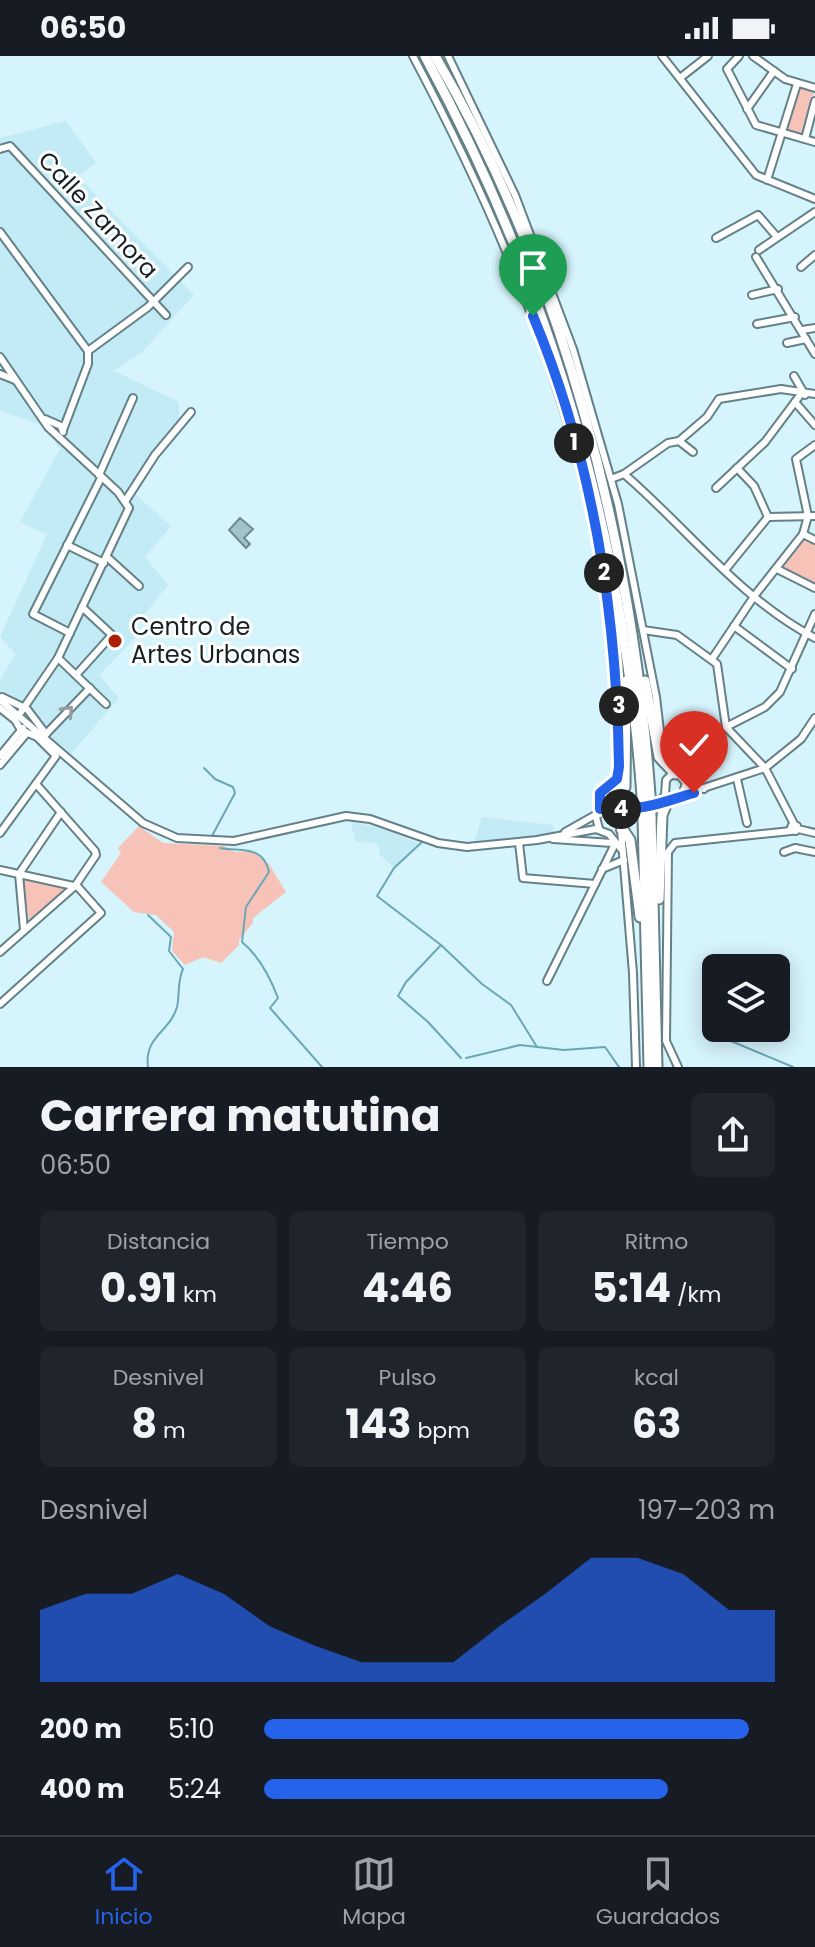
<!DOCTYPE html>
<html lang="es">
<meta charset="utf-8">
<style>
body{margin:0;font-family:Poppins,sans-serif;background:#20242c;color:#f1f3f6;height:100vh;display:flex;flex-direction:column;font-size:30px;white-space:nowrap}
*{box-sizing:border-box;margin:0}
p{font-size:26px;color:#9ea1a6}
.icon{flex:none;width:44px;height:44px;fill:none;stroke:currentColor;stroke-width:2;stroke-linecap:round;stroke-linejoin:round}
.map{position:relative;height:1011px;overflow:hidden}
.panel{display:flex;flex-direction:column;background:#171b24;flex:1}
.panel>*{flex:none}
.controls{position:absolute;left:702px;top:898px;display:grid;gap:16px}
.controls a{display:grid;place-items:center;width:88px;height:88px;border-radius:12px;background:#171b24;box-shadow:0 4px 20px #0003;font-size:40px}
.pin{position:absolute;display:grid;place-items:center;width:68px;height:68px;color:#fff;margin:-82px -34px;border-radius:50% 50% 50% 0;rotate:-45deg;box-shadow:0 0 8px #0007}
.pin .icon{rotate:45deg}
.km{position:absolute;width:40px;height:40px;margin:-20px;border-radius:50%;background:#222;color:#fff;font-size:22px;line-height:40px;text-align:center}
.round{display:grid;place-items:center;flex:none;width:84px;height:84px;border-radius:12px;background:#20242c}
.overview{display:flex;align-items:center;justify-content:space-between;height:136px;padding:0 40px}
h1{font-size:44px;font-weight:700;line-height:60px}
.stats{display:grid;grid-template-columns:repeat(3,1fr);gap:12px;height:136px;padding:8px 40px}
.stats div{display:grid;align-content:center;border-radius:12px;background:#20242c;text-align:center}
.stats b{font-size:40px;font-weight:700}
.stats small{font-size:22px;font-weight:400}
.stats p{font-size:22px}
.chart{height:224px;padding:16px 40px}
.chart p{display:flex;justify-content:space-between}
.chart svg{width:100%;height:144px;margin-top:8px;fill:#2563eb;opacity:.7}
ul{padding:0 40px;list-style:none;font-size:26px}
li{display:grid;grid-template-columns:128px 96px 1fr;align-items:center;height:60px}
li i{height:20px;border-radius:10px;background:#2563eb}
.status{display:flex;justify-content:space-between;align-items:center;height:56px;padding:0 40px;background:#171b24;direction:ltr}
.status svg{height:22px;fill:currentColor}
.dock{display:flex;justify-content:space-around;align-items:center;height:112px;border-top:2px solid #363941;background:#171b24;font-size:22px;color:#9ea1a6}
.dock a{display:grid;justify-items:center;gap:4px}
.dock .active{color:#2563eb}
.map>svg:first-child{display:block}
.built{fill:#c3ebf5}
.green{fill:#f7c3b8}
.lines{fill:none;stroke-linecap:round;stroke-linejoin:round}
.stream{stroke:#6aa7b6;stroke-width:2}
.building{fill:#a4c2c9;stroke:#6e8a91;stroke-width:2}
.minor-casing{stroke:#658188;stroke-width:10}
.highway-casing{stroke:#658188;stroke-width:13}
.minor{stroke:#fff;stroke-width:6}
.highway{stroke:#fff;stroke-width:9}
.highway-bridge-casing{stroke:#658188;stroke-width:13;stroke-linecap:butt}
.highway-bridge{stroke:#fff;stroke-width:9}
.oneway{stroke:#969b9c}
.route-casing{stroke:#fff;stroke-width:16}
.route{stroke:#2563eb;stroke-width:10}
.poi-dot{fill:#ad1f03;stroke:#fff;stroke-width:3}
.labels{text-anchor:middle;stroke-width:6;stroke-linejoin:round;paint-order:stroke}
.street-label{font-size:24px;fill:#162124;stroke:#fff}
.poi-label{font-size:24px;fill:#162124;stroke:#fff;text-anchor:start}
</style>
<div class="status"><b>06:50</b><svg viewBox="0 0 49 12"><path d="M0 12V9h3v3zM5 12V6h3v6zM10 12V3h3v9zM15 12V0h3v12zM26 1h20v11H26zM47 4h2v5h-2z"/></svg></div>
<div class="map">
<svg width="815" height="1011" viewBox="0 0 815 1011">
<rect width="100%" height="100%" fill="#d6f4fc"/>
<g class="built">
<path d="M66,65l30,42 -18,14 116,118 -51,56 -29,20 65,31v22l-47,67 39,35 -26,31 23,28 -35,44 4,7 -38,39 20,23 -48,56 -71,-62v-12l16,-26 -16,-17 47,-103 -27,-12 40,-73 -17,-24 -43,-14v-273z"/>
<path d="M482,761l71,8 1,9 -80,10z"/>
<path d="M351,766l34,7 34,15 -25,23 -14,-12 -2,-11 -23,-3z"/>
</g>
<g class="green">
<path d="M799,31l16,3 -13,45 -17,-5z"/>
<path d="M803,482l12,6v40l-33,-15z"/>
<path d="M139,770l24,17 61,3 11,6 19,-1 15,13 17,28 -33,26v5l-14,17v5l-18,18 -18,-6 -18,8 -13,-14 2,-19 -18,-17 -22,-3 -33,-30 20,-29 -3,-5z"/>
<path d="M23,822l43,8 1,3 -38,33z"/>
</g>
<g class="lines">
<g class="stream">
<path d="M204,712l11,11 18,8 2,6 -23,43"/>
<path d="M421,787l-27,25 -17,28 64,49 -35,37 -8,14 30,26 33,36"/>
<path d="M220,792c22,4 43,-3 49,24l-23,35 -4,35c17,14 28,35 36,56l-8,10 52,59"/>
<path d="M441,889l41,39 29,21 26,42"/>
<path d="M711,981l20,4 62,26"/>
<path d="M466,1002l54,-13 44,5 41,-3 14,20"/>
<path d="M148,1011c-4,-31 22,-35 29,-60 3,-13 0,-25 6,-38l-14,-18 2,-14 -23,-22"/>
</g>
</g>
<path class="building" d="M240,462l13,11 -9,9 6,6 -4,4 -17,-18z"/>
<g class="lines">
<g class="minor-casing">
<g id="minor">
<path d="M413,0c93,176 165,352 196,550 8,51 17,117 9,168l-18,19v16"/>
<path d="M448,0l67,139 58,154 45,155 38,193 5,42 4,9 14,15v12"/>
<path d="M662,0l94,119 59,24"/>
<path d="M739,0l-12,13 29,56 59,17"/>
<path d="M753,0l32,23 30,9"/>
<path d="M680,22l28,-22"/>
<path d="M747,53l27,-38"/>
<path d="M805,83l10,-38"/>
<path d="M0,93l10,-3 156,169"/>
<path d="M767,124l30,-96"/>
<path d="M0,176l88,119"/>
<path d="M716,182l42,-23 19,22"/>
<path d="M759,194l56,-38"/>
<path d="M756,201l59,97"/>
<path d="M801,211l14,-12"/>
<path d="M752,239l26,-6"/>
<path d="M757,268l38,-7"/>
<path d="M802,274l13,-2"/>
<path d="M787,287l19,-4"/>
<path d="M0,301l48,70 70,65 11,16 -71,150 -37,54"/>
<path d="M0,318l15,6"/>
<path d="M794,320l11,19"/>
<path d="M795,346l20,23"/>
<path d="M45,363l16,7 2,6"/>
<path d="M63,374l25,-66v-13l60,-44 40,-40"/>
<path d="M679,385l14,11"/>
<path d="M737,412l17,18 14,31"/>
<path d="M624,418c63,54 116,125 191,164"/>
<path d="M99,419l34,-77"/>
<path d="M611,423l13,-5 44,-31 11,-2 28,-24 12,-18 62,-10 34,5"/>
<path d="M716,432l49,-46 36,-48"/>
<path d="M126,444l29,-45 36,-43"/>
<path d="M768,461l47,-1"/>
<path d="M803,478l12,6"/>
<path d="M67,489l37,18"/>
<path d="M107,501l32,29"/>
<path d="M777,513l38,19"/>
<path d="M725,514l43,-53"/>
<path d="M734,570l58,43"/>
<path d="M643,574l34,5 40,29 9,63 39,41 29,56"/>
<path d="M70,577l-37,-19 68,-136"/>
<path d="M58,602l48,46"/>
<path d="M712,603l43,-64 48,-61 5,-18 -12,-57 19,-14"/>
<path d="M76,619l36,-40 -30,-28"/>
<path d="M2,641l25,12 19,25"/>
<path d="M0,644l143,123 34,15 57,3 112,-25 24,3 68,24 29,4 70,-7 59,-11 13,5 13,16"/>
<path d="M0,652l15,12 6,10 16,7 19,19 -56,77"/>
<path d="M726,671l39,-20 15,-15 35,-78"/>
<path d="M46,678l44,-46"/>
<path d="M0,700l23,-28"/>
<path d="M0,709l26,-31"/>
<path d="M737,723l10,44"/>
<path d="M682,739l83,-27 36,-29 14,-21"/>
<path d="M660,745l5,-6 1,-15 5,-5h8l7,8 18,6"/>
<path d="M792,769l5,1 -1,5 -6,-1z"/>
<path d="M599,773l-3,-12 8,-11 35,3 43,-14 4,-12"/>
<path d="M798,773l17,4"/>
<path d="M620,774l19,-21"/>
<path d="M621,774l12,143 3,94"/>
<path d="M565,776l32,-18"/>
<path d="M519,787l4,35 72,6"/>
<path d="M784,796l11,-4 20,4"/>
<path d="M602,813l22,-9"/>
<path d="M0,814l78,17 23,26 -101,91"/>
<path d="M24,874l-5,-56 42,-62"/>
<path d="M0,896l75,-66 21,-31 -1,-4 -59,-67"/>
<path d="M547,925l67,-135 -2,-3 -59,-4"/>
<path d="M678,1011l-12,-26 2,-189 7,-9 116,-12"/>
</g>
</g>
<g class="highway-casing">
<g id="highway">
<path d="M425,0c125,231 198,478 217,740"/>
<path d="M435,0c129,220 197,486 215,739"/>
<path d="M645,625l14,76 16,17"/>
<path d="M612,749l13,-18 1,-106"/>
<path d="M651,761l6,250"/>
<path d="M643,763l6,248"/>
<path d="M622,772l8,12 10,77"/>
<path d="M659,843l3,-84 6,-15"/>
</g>
</g>
<use href="#minor" class="minor"/>
<use href="#highway" class="highway"/>
<g class="highway-bridge-casing">
<g id="highway-bridge">
<path d="M650,739l1,22"/>
<path d="M642,740l1,23"/>
</g>
</g>
<use href="#highway-bridge" class="highway-bridge"/>
</g>
<defs><path id="oneway-chevron" d="M-2-3.5L2.5 0L-2 3.5" fill="none" stroke-width="1.6" stroke-linecap="round" stroke-linejoin="round" transform="scale(2)"/></defs>
<use class="oneway" href="#oneway-chevron" transform="translate(68 655) rotate(-47)"/>
<g class="lines">
<g class="route-casing">
<path id="route" d="M533,260c59,141 84,298 86,451l-2,12 -17,14v16l12,-4c27,9 56,-5 82,-12"/>
</g>
<use href="#route" class="route"/>
</g>
<circle class="poi-dot" cx="115" cy="585" r="8"/>
<g class="labels">
<g class="street-label">
<text transform="translate(98 159) rotate(47)" y="8">Calle Zamora</text>
</g>
<g class="poi-label">
<text x="131" y="579">Centro de<tspan x="131" dy="28">Artes Urbanas</tspan></text>
</g>
</g>
</svg>
<div class="controls">
<a><svg class="icon" aria-label="layers" viewBox="0 0 24 24"><path d="M12 4l9 5-9 5-9-5zM3 14l9 5 9-5"/></svg></a>
</div>
<div class="pin" style="left:533px;top:260px;background:#1e9e55"><svg class="icon" aria-label="arrive" viewBox="0 0 24 24"><path d="M6 21V4h12l-3 4 3 4H6"/></svg></div>
<div class="pin" style="left:694px;top:737px;background:#d93025"><svg class="icon" aria-label="check" viewBox="0 0 24 24"><path d="M5 12l5 5 9-10"/></svg></div>
<b class="km" style="left:574px;top:387px">1</b>
<b class="km" style="left:604px;top:517px">2</b>
<b class="km" style="left:619px;top:650px">3</b>
<b class="km" style="left:621px;top:753px">4</b>
</div>
<section class="panel">
<div class="overview"><div><h1>Carrera matutina</h1><p>06:50</p></div><a class="round"><svg class="icon" aria-label="share" viewBox="0 0 24 24"><path d="M12 15V3M7 8l5-5 5 5M5 13v7h14v-7"/></svg></a></div>
<div class="stats">
<div><p>Distancia</p><b>0.91<small> km</small></b></div>
<div><p>Tiempo</p><b>4:46</b></div>
<div><p>Ritmo</p><b>5:14<small> /km</small></b></div>
</div>
<div class="stats">
<div><p>Desnivel</p><b>8<small> m</small></b></div>
<div><p>Pulso</p><b>143<small> bpm</small></b></div>
<div><p>kcal</p><b>63</b></div>
</div>
<div class="chart"><p><span>Desnivel</span>197–203 m</p>
<svg viewBox="0 0 160 44" preserveAspectRatio="none"><path d="M0 44V22L10 17L20 17L30 11L40 17L50 27L60 33L70 38L80 38L90 38L100 27L110 17L120 6L130 6L140 11L150 22L160 22V44z"/></svg>
</div>
<ul>
<li><b>200 m</b>5:10<i style="width:95%"></i></li>
<li><b>400 m</b>5:24<i style="width:79%"></i></li>
</ul>
</section>
<nav class="dock">
<a class="active"><svg class="icon" aria-label="home" viewBox="0 0 24 24"><path d="M3 11l9-7 9 7M6 9v11h12V9"/></svg>Inicio</a>
<a><svg class="icon" aria-label="map" viewBox="0 0 24 24"><path d="M3 6l6-2 6 2 6-2v14l-6 2-6-2-6 2zM9 4v14M15 6v14"/></svg>Mapa</a>
<a><svg class="icon" aria-label="saved" viewBox="0 0 24 24"><path d="M7 4h10v16l-5-4-5 4z"/></svg>Guardados</a>
</nav>
